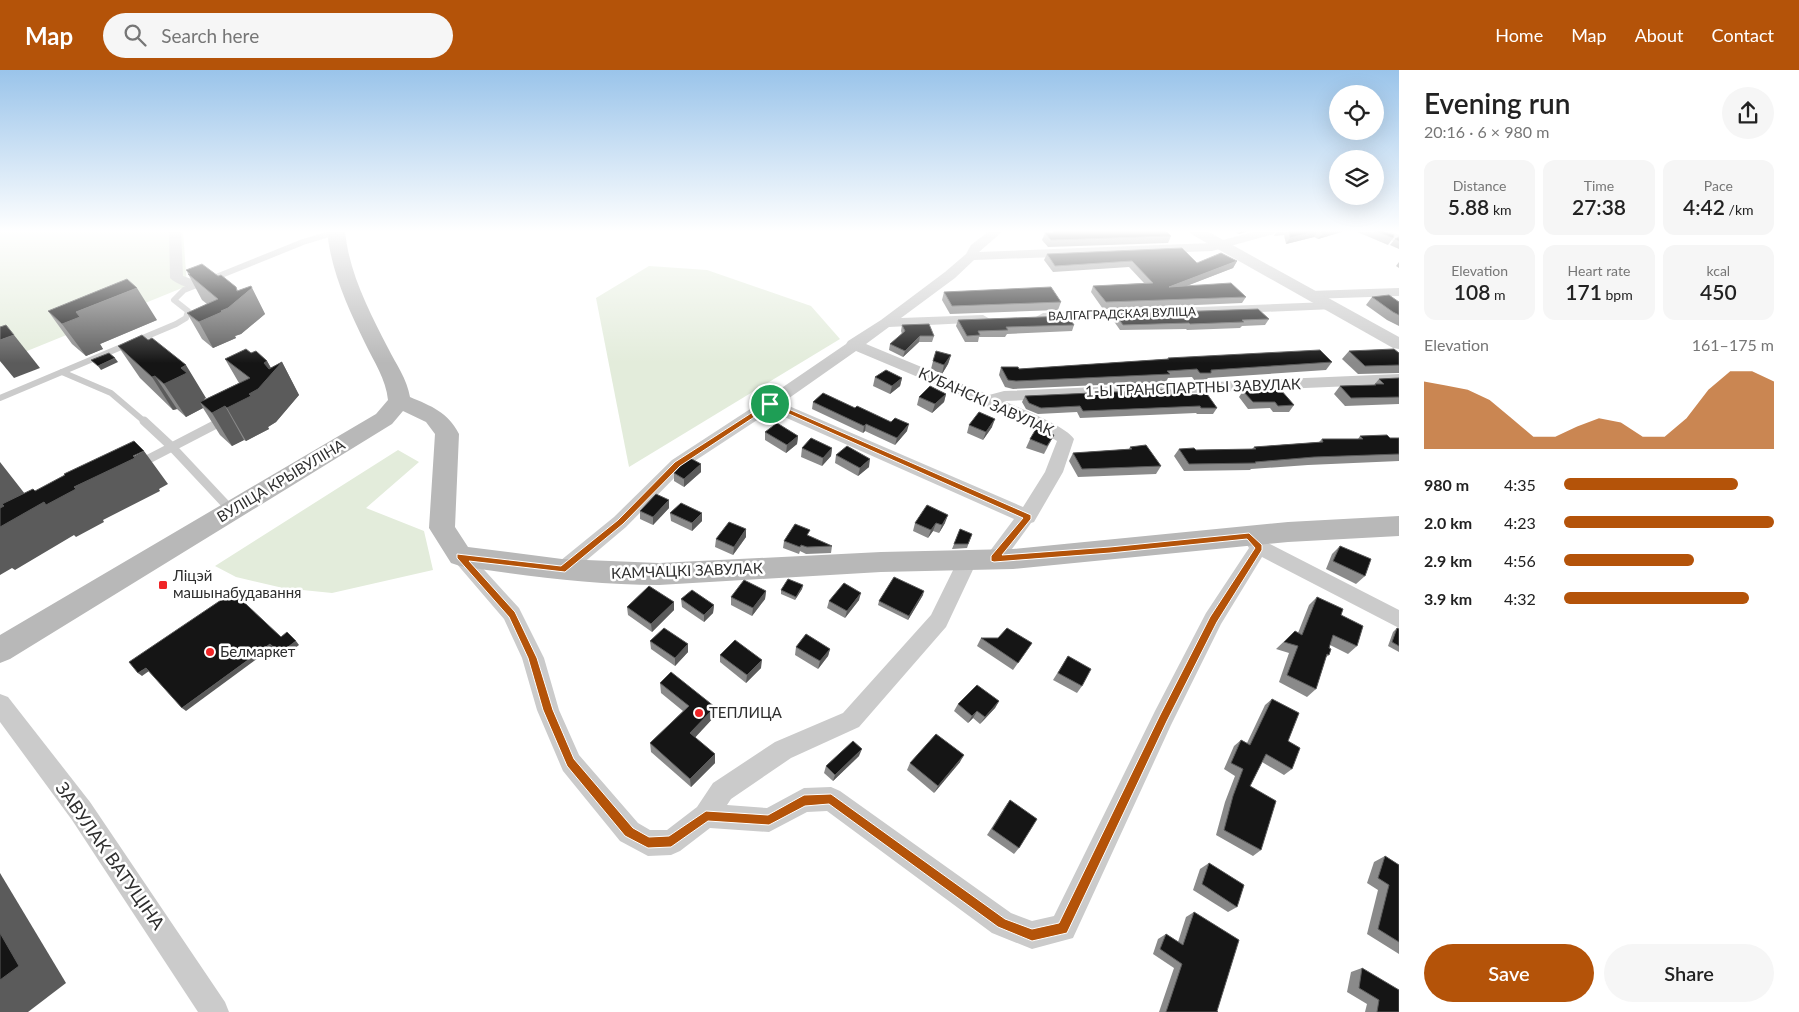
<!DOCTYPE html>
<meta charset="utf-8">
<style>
body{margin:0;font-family:Lato,sans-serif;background:#f6f6f6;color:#222;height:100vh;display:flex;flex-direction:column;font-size:19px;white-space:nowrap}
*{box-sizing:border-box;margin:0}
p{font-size:16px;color:#767676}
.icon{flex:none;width:28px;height:28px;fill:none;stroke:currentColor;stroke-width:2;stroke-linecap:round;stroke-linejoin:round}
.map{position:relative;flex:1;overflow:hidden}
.panel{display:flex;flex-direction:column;background:#fff;width:400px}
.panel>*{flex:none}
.controls{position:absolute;left:1329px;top:15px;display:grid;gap:10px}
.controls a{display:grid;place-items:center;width:55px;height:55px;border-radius:50%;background:#fff;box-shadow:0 5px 20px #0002;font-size:25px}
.pin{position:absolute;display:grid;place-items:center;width:42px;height:42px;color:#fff;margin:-21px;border:2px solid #fff;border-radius:50%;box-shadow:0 1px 5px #0007}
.round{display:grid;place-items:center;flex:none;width:52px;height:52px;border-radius:26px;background:#f6f6f6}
.overview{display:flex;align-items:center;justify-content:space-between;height:85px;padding:0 25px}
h1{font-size:28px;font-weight:600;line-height:38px}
.stats{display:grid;grid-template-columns:repeat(3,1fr);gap:8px;height:85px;padding:5px 25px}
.stats div{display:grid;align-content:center;border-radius:12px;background:#f6f6f6;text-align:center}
.stats b{font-size:21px;font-weight:600}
.stats small{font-size:14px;font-weight:400}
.stats p{font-size:14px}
.chart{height:140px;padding:10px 25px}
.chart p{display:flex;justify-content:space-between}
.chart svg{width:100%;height:90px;margin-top:5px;fill:#b45309;opacity:.7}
.action{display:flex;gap:10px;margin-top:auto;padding:10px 25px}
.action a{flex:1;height:58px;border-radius:30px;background:#b45309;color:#fff;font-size:20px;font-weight:600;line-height:58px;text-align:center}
.action a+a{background:#f6f6f6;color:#222}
ul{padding:0 25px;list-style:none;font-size:16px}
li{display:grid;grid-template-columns:80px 60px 1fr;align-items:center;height:38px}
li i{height:12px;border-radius:6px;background:#b45309}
header{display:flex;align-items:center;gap:30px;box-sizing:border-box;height:70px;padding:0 25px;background:#b45309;color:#fff}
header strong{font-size:24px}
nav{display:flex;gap:28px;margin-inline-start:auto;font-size:18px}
.search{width:350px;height:45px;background:#f6f6f6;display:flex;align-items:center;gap:12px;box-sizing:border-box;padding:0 18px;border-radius:28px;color:#767676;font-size:19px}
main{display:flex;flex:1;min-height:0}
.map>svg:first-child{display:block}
.green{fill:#e3ecdb}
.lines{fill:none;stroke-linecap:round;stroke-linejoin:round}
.service-far1{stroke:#cbcbcb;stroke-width:6}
.service{stroke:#cbcbcb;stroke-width:9}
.minor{fill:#cbcbcb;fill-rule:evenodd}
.tertiary{fill:#cbcbcb;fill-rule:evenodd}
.secondary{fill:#b8b8b8;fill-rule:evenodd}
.wall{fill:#8a8a8a}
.shaded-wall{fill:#5b5b5b}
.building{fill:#151515;stroke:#5b5b5b}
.route{fill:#b45309;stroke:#fff;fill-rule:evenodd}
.poi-dot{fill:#f02527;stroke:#fff;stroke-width:2}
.labels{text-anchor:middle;stroke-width:5;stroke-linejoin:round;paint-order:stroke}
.far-street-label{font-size:12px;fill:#2e2e2e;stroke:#fff}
.street-label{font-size:15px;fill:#2e2e2e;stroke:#fff}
.poi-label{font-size:15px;fill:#2e2e2e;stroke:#fff;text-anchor:start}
.near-street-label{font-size:18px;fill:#2e2e2e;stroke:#fff}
</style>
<header>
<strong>Map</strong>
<div class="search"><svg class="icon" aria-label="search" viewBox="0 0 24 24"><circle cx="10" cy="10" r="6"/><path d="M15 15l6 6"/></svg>Search here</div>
<nav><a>Home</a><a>Map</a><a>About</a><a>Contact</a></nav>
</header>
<main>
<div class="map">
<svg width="1399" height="942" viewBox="0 0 1399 942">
<rect width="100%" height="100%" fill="#fff"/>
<g class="green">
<path d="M0,161h183l4,55 -187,76z"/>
<path d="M649,196l58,4 104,36 29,33 -211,128 -33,-169z"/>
<path d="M398,380l21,12 -53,46 58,23 9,39 -101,23 -49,-5 -47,-11 -21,-11z"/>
</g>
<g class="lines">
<g class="service-far1">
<path d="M62,302l49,21 34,29"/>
<path d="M0,328l176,-74 10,-6 2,-7 -14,-11 10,-10 119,-48 33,-10"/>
<path d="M220,352l3,-2"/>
</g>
<g class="service">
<path d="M144,351l28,26 60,64"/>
<path d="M139,394l83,-43"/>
</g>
<g class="minor">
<path d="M169,161h12l2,45 17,6 2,3 -2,3c-9,2 -24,-4 -30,-10z"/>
<path d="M989,161h14l-24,21 233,-9 44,-12h20l-2,3 -62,17 -238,9 -19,18 -54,40 82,-3 7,4 -2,3 -99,5 -23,17 123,51 15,-4 395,-17v10l-395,17c15,7 62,25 70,38l-11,33 -29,50 -3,1 -30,41 -7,2 -7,-2 -3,-5 30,-40 -243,-108 -87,57 -58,59 -57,48 -7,3 -7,-3 -3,-5 3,-5 59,-48 58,-57 92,-60 82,-56 2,-3 33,-21 64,-48 21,-18 5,-9zM856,281l126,53 62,29 13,8 -12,31 -22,35 -241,-104z"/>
<path d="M1372,161h17l10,4v8l-25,-9z"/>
<path d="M1399,218v8l-89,3 -7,-4 7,-4z"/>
<path d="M1329,232l7,4 -2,3 -291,12 -7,-4 7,-4z"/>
<path d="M1252,462l7,2 7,8 133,68v18l-137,-71 -41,67 -50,101 -98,213 -41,11 -40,-16 -165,-122 -20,1 -38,20 -59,-4 -30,23 -9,4 -23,1 -28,-15 -57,-70 -26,-61 -15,-52 -18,-39 -54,-63 3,-5 7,-2 7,2 52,57 25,50 15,52 20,45 59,68 12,7h17l30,-23 16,-24 62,-41 68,-29 88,-98 30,-61 7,-2 7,2 3,5 -32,68 -87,100 -68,31 -60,41 -4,6 40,3 37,-20 27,-1 9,4 171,122 21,8 22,-5 101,-205 51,-98 43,-65 -6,-9 2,-5z"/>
<path d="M0,624l8,3 82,105 135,200 4,10h-31l-126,-192 -72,-98z"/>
</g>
<path class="tertiary" d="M1189,161h18l192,106v12l-6,-1 -202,-114z"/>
<path class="secondary" d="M327,161h18c4,42 24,80 43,117 8,16 19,31 22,49 21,9 38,15 49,37l-4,93 13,20 94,12 97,4 222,-11 132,-3 275,-27 111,-6v20l-111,6 -275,27 -132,3 -222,13c-67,0 -133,-9 -199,-19l-9,-3 -22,-35 6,-94 -9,-12 -23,-11 -11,13 -382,235 -10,4v-28l376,-221 12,-14c-2,-21 -14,-38 -23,-57 -17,-35 -34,-72 -38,-112z"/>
</g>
<g class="wall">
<path d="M1044,161h122l5,5 -3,7 -120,4 -6,-7 3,-7z"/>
<path d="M1233,161h16l-10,3z"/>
<path d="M1277,161h68l-27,8 -4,-2 -28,7 -2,-9 -10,1z"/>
<path d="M1355,161h28l10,7 -5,7z"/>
<path d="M1399,167v12l-9,-4 5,-6z"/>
<path d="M1047,184l150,9 40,-2 -4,7 -47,18 60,11 -4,6 -139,6 -12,-17 2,-6 51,-3 -15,-16 -76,5 -9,-12z"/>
<path d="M1399,192v6l-3,-2z"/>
<path d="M186,200l52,21 14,-3 13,26 -24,20 -6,2 1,2 -23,10 -11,-9 -15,-26 20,-9 -5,-4z"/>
<path d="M944,222l117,10 -3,8 -108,4 -8,-14z"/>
<path d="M1372,227l27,5v24l-12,-6 -21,-15z"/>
<path d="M48,241l109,9 -57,24 3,5 -17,7 -14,-12z"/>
<path d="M1115,244l154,5 -4,6 -23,1 -2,2 -53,2 -1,-1 -66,1 -7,-10z"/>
<path d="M958,250l116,5 -2,6 -65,3 -2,3h-26l-1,5h-13l-9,-16z"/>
<path d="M902,255l32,11 -2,6h-13l-16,15 -14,-7 1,-6 12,-10 -1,-3z"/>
<path d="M118,276l88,52 -2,1v1l35,-17 -14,-24 26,-6 16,8 4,7 11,-6 17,33 -23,27 -8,5 1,2 -23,12 -2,-1 -12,6 -12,-11 -17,-27 -17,9 -9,-8 -4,1 -33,-32z"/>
<path d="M1349,281l50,2v20l-41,1 -16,-15z"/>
<path d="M951,285l-3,9 -6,10 -11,-5 2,-8z"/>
<path d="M1168,288l164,4 -6,8 -118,8 -2,2 -11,1 -3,-4 -24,1 -2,4 -153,7 -8,-2 -6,-12 2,-8 18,2 148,-10z"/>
<path d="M875,307l27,1 -2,8 -10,8 -17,-8z"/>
<path d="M1399,308v26l-54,2 -11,-12 6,-8 34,-1 5,-6z"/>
<path d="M1243,321l51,14 -5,7h-16l-3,-4 -22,1 -9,-12z"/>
<path d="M946,324l-2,8 -12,11 -15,-8 2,-8z"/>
<path d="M1186,325l31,13 -4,6h-16l-1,-1 -116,5 -3,-6 -39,2 -12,-5 -4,-7 3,-6z"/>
<path d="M813,332l42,6 52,23 -12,14 -30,-14 -2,2 -51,-24z"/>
<path d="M969,355l23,2 -9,13 -16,-7z"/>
<path d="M765,362l33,4 -1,8 -11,9 -21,-13z"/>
<path d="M1054,365l-10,19 -18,-6 4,-9z"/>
<path d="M1360,366l30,2h9v23l-91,4 -57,4 -1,1 -66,1 -10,-15 5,-7 17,1 56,-1 2,-2 65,-5 3,-3h36z"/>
<path d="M1130,377l31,19 -5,8 -78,3 -9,-16 4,-8 56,-4z"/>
<path d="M802,378h30l-1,8 -9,10 -21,-9z"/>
<path d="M836,385l33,12 -11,9 -23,-13z"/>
<path d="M701,394v8l-17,15 -10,-6v-8z"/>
<path d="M669,438l-16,17 -13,-6v-8z"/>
<path d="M670,443l32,8 -10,10 -21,-10z"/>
<path d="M915,453h30l-6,10 -6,-2 -5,7 -15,-7z"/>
<path d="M960,459l12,5 -5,14 -15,1z"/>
<path d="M746,467l-13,18 -18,-8 1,-8z"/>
<path d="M784,471l48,5 -1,7 -25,1 -6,-3 -1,3 -16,-6z"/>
<path d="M1340,476l25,30 -9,8 -30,-15 6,-15z"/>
<path d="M803,515l-1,4 -7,11 -14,-6v-4z"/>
<path d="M766,521l-1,8 -13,17 -21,-11v-8z"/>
<path d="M923,525l-15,25 -30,-15 1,-4z"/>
<path d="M1317,527l24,18 16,31 -9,8 -18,-9 -1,10 -3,2 -10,32 -9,8 -28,-15 10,-29 -13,-4 19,-18 3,2 11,-28z"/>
<path d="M681,529l33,6 -1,8 -9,9 -22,-15z"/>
<path d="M859,530l-14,18 -18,-10 2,-7z"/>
<path d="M674,532v8l-22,22 -24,-17 -1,-8z"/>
<path d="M1397,558l2,1v23l-11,-6 5,-14z"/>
<path d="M981,568h17l34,5 -19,27 -36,-24z"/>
<path d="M650,571l38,3v8l-13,14 -24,-17z"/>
<path d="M796,577l34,2 -2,7 -10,13 -23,-14z"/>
<path d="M720,585l41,13 -15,15 -26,-21z"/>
<path d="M1068,586l14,30 -5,7 -24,-13z"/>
<path d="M660,613l55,33 -20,21 20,26 -24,24 -40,-35 -1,-9 33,-32 -22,-18z"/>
<path d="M1272,629l16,42 4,28 -8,6 -22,-13 -12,24 11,64 -8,6 -37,-21 9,-33 10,-26 -11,-7 10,-23 7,-6 6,3 18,-38z"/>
<path d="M999,631l-4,7 -15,16 -7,-6 -5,5 -14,-12 4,-7z"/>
<path d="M859,686l-26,25 -9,-8 2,-7z"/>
<path d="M960,692l-26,31 -27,-23 3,-7z"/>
<path d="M1010,730l9,48 -5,6 -27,-19 18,-28z"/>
<path d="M1385,786l14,9v89l-32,-20 11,-44 -11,-7 7,-21z"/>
<path d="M1209,793l28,44 -9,5 -35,-22 7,-21z"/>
<path d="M1194,842l23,99 1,1h-59l15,-44 -21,-14 5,-15 8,-5 12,8 8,-25z"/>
<path d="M1362,898l37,44h-34l2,-8 -20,-12 4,-20z"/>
</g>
<g class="shaded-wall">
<path d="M1240,161h9l-10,3z"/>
<path d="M1318,161l-4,6 -28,7 4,-6z"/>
<path d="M1328,161h17l-27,8 5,-6z"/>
<path d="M1237,191l-4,7 -67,26 3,-7z"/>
<path d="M236,217l5,10 11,-9 13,26 -24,20 -6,2 1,2 -23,10 -14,-26 22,-11z"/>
<path d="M137,218l20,32 -57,24 3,5 -17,7 -24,-32 14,-12z"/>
<path d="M14,265l26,33 -26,10 -14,-17v-21z"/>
<path d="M920,266l-1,6 -16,15 2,-6z"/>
<path d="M951,285l-3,9 -6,10 2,-9z"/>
<path d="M115,288l3,4 -17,8 -3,-4z"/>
<path d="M267,291l6,11 9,-10 17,33 -23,27 -8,5 1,2 -23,12 -19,-33 22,-14 15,-31z"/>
<path d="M186,295l20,33 -2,1 4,7 -8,-4 3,6 -17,9 -22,-33 17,-16z"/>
<path d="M155,306l22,33 -4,1 -21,-33z"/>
<path d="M902,308l-2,8 -10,8 2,-8z"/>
<path d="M946,324l-2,8 -12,11 3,-9z"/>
<path d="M225,336l19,34 -12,6 -20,-33z"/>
<path d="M995,349l-3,8 -9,13 3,-8z"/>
<path d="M866,354l-1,7 -2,2 1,-7z"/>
<path d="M909,354l-2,7 -12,14 2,-7z"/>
<path d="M798,366l-1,8 -11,9 1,-8z"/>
<path d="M832,378l-1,8 -9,10 1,-8z"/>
<path d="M144,381l24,33 -9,5 1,2 -57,29 1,2 -28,15 -2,-2 -59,35 -3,-2 -12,7v-113l32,41 12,-1 3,2 27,-17z"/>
<path d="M870,389l-1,8 -11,9 2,-8z"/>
<path d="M701,394v8l-17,15v-8z"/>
<path d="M669,430v8l-16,17v-8z"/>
<path d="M702,443v8l-10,10v-8z"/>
<path d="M948,445l-3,8 -6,10 3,-8z"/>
<path d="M936,453l-3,8 -5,7 3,-8z"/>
<path d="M746,459v8l-13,18 1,-8z"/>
<path d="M803,515l-1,4 -7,11 1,-3z"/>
<path d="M766,521l-1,8 -13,17 1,-8z"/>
<path d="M924,521l-1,4 -15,25 1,-4z"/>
<path d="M861,523l-2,7 -14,18 2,-7z"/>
<path d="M674,532v8l-22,22 -1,-8z"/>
<path d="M714,535l-1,8 -9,9v-7z"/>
<path d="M296,571l3,4 -16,12 -3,-4z"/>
<path d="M270,574l3,3 -87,64 -4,-3z"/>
<path d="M688,574v8l-13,14v-8z"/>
<path d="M830,579l-2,7 -10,13 2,-8z"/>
<path d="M762,590l-1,8 -15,15 1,-8z"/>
<path d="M146,598l3,3 -7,5 -4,-3z"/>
<path d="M999,631l-4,7 -15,16 5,-7z"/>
<path d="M715,637v9l-24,26 -1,-9z"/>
<path d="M977,641l-4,7 -5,5 4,-7z"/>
<path d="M862,679l-3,7 -26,25 2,-6z"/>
<path d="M715,684v9l-24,24 -1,-8z"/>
<path d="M964,685l-4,7 -26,31 4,-7z"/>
<path d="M0,803l66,110 -38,29h-28z"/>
</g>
<g class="building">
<path d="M1052,161h114l5,5 -120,4 -6,-7h8z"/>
<path d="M1289,161h28l-27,7z"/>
<path d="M1319,161h9l-5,2z"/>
<path d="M1375,161h8l11,4 -1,3z"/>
<path d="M1399,167v4l-4,-2z"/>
<path d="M1182,178l15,15 24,-10 16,8 -68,26 62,-4 15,14 -140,5 -13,-16 60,-3 -21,-22 -77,5 -8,-12z"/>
<path d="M202,194l16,12 3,-1 15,12 1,4 14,-5 1,2 -24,20 -7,3 1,1 -23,10 -12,-9 31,-14 -30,-25h2l-4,-4z"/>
<path d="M127,209l10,9 -61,24 4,5 -18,7 -14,-13z"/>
<path d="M1051,217l10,15 -109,4 -8,-14z"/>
<path d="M1389,225l10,7v13l-6,-3 -21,-15z"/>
<path d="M1258,239l11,10 -27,1 2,2 -54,2 -1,-1 -66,2 -8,-11z"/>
<path d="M1068,246l6,9 -68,2 2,3 -30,1 2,4 -13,1 -9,-16z"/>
<path d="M929,254l5,12h-14l-15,15 -15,-7 15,-13 -3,-6z"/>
<path d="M6,255l8,10 -14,5v-13z"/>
<path d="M142,265l6,5 4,-2 34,27 -5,3 6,5 -23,11 -9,-8 -3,1 -34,-31z"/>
<path d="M246,279l5,4 5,-2 11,10 -3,2 5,6 13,-7 -24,27 -9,5 2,2 -24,12 -2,-2 -13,7 -12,-11 50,-24 -25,-19z"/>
<path d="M1394,279l5,4v12l-34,1 -16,-15z"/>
<path d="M1320,280l12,12 -121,8v3h-11l-3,-4 -30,2 3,3 -154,7 -8,-1 -7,-13h17l1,2 150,-10 -1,-1z"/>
<path d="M936,281l15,4 -7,10 -11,-4z"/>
<path d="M109,283l6,5 -17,8 -7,-6z"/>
<path d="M886,300l16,8 -10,8 -17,-9z"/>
<path d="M1399,308v19l-48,1 -11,-12 36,-1 -1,-1h9l-5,-5z"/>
<path d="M930,316l16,8 -11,10 -16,-7z"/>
<path d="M1181,319l5,6 21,-1 10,14h-16l-1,-2 -117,5 -3,-5 -39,2 -12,-5 -4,-7z"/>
<path d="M1280,319l14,16 -16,1 -3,-4h-22l-10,-11z"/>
<path d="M823,323l32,15 2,-2 34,16 4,-4 14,6 -12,14 -31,-14 -2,2 -51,-24z"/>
<path d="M979,342l16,7 -9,13 -17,-7z"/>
<path d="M777,353l21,13 -11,9 -22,-13z"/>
<path d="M1036,359l18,6 -7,11 -17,-7z"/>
<path d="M1387,365l3,3h9v16l-85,3 -59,5 1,1 -67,1 -10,-15 15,-1 2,2 60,-1 -2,-2 69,-5 -1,-3h41l-3,-3z"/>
<path d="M811,368l21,10 -9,10 -21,-10z"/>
<path d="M134,371l10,10 -11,5 2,2 -61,29 2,2 -30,16 -2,-3 -44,25v-19l4,-2 -2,-2 31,-15 2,2 30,-16 -1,-1z"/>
<path d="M1146,375l15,21 -79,3 -9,-16 59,-4 -2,-2z"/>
<path d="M847,376l23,13 -10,9 -24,-13z"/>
<path d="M690,388l11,6 -17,15 -10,-6 10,-11z"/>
<path d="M656,424l13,6 -16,17 -13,-6z"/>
<path d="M681,433l21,10 -10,10 -22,-10z"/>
<path d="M927,435l21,10 -6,10 -6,-2 -5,7 -16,-7z"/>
<path d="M729,452l17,7 -12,18 -18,-8z"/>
<path d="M795,454l15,6 -3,5 25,11 -25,1 -6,-2 -1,2 -16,-6z"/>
<path d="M960,459l12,5 -4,10h-14z"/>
<path d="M1340,476l31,13 -6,17 -32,-15z"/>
<path d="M894,507l30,14 -15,25 -30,-15z"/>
<path d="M788,509l15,6 -7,12 -15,-7z"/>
<path d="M744,510l22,11 -13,17 -22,-11z"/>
<path d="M844,513l17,10 -14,18 -18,-10z"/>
<path d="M649,516l25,16 -23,22 -24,-17z"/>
<path d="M692,520l22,15 -10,10 -23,-16z"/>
<path d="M233,522l48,45 6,-5 9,9 -16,12 -10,-9 -88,64 -36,-40 -8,5 -9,-11z"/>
<path d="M1317,527l26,12 -2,6 22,11 -6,20 -24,-11 -4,13 2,1 -2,6 -2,-1 -11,35 -29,-14 11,-29 -14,-4 11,-11 7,4z"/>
<path d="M664,558l24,16 -13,14 -25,-17z"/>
<path d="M1007,558l25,15 -14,20 -37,-25h17z"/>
<path d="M1397,558l2,1v17l-7,-4z"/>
<path d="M806,564l24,15 -10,12 -24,-14z"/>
<path d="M735,570l27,20 -15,15 -27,-20z"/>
<path d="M1068,586l23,13 -9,17 -24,-13z"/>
<path d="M671,602l44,35 -25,26 25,21 -25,25 -40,-36 39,-37 -29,-23z"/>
<path d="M977,615l22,16 -14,16 -8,-6 -5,5 -14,-12z"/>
<path d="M1272,629l27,14 -11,28 12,7 -8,21 -26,-15 -16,32 26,15 -15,49 -37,-20 9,-34 10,-27 -12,-6 10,-23 9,5z"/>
<path d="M936,664l28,21 -26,31 -28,-23z"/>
<path d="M853,671l9,8 -27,26 -9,-9z"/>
<path d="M1010,730l27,19 -18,29 -27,-19z"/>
<path d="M1385,786l14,9v77l-21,-13 11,-44 -11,-7z"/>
<path d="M1209,793l35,22 -7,22 -35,-23z"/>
<path d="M1194,842l45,28 -22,71 1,1h-52l16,-48 -22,-15 6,-15 17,11z"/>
<path d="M0,863l19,33 -19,14z"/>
<path d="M1362,898l37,22v22h-22l2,-12 -20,-12z"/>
</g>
<linearGradient id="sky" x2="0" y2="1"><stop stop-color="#9ac4ea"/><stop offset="0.55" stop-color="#fff"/><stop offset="1" stop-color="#fff" stop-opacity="0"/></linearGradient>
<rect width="1399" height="293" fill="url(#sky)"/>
<path class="route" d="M770,331l261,114v4l-29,36 108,-8 139,-14 13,12v5l-45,72 -50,99 -100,212 -35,8 -34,-14 -169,-123 -24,2 -36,19 -61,-4 -37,26 -23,1 -23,-12 -58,-70 -24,-56 -15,-52 -19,-41 -52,-59v-4l104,12 57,-46 57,-58zM771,336l252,112 -32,38v5l3,1 116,-9 137,-14 8,9 -45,69 -50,98 -101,208 -27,6 -27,-10 -174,-125 -27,1 -36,20 -62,-4 -37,25 -20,1 -16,-9 -59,-69 -21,-49 -16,-52 -22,-46 -46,-51 96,11 58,-48 57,-58z"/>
<g class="poi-dot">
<rect x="158" y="510" width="10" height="10" rx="2.5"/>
<circle cx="210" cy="582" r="5"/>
<circle cx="699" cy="643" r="5"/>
</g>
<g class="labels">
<g class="far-street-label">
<text transform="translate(1122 244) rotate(-2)" y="4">ВАЛГАГРАДСКАЯ ВУЛІЦА</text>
</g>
<g class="street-label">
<text transform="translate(1193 318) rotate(-2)" y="5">1-Ы ТРАНСПАРТНЫ ЗАВУЛАК</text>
<text transform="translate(986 332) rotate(24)" y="5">КУБАНСКІ ЗАВУЛАК</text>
<text transform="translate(281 411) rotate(-31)" y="5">ВУЛІЦА КРЫВУЛІНА</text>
<text transform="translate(687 501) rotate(-2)" y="5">КАМЧАЦКІ ЗАВУЛАК</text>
</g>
<g class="poi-label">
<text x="173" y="511">Ліцэй<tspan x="173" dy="17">машынабудавання</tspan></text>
<text x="220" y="587">Белмаркет</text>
<text x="709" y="648">ТЕПЛИЦА</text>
</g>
<g class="near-street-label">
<text transform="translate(110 786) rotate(55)" y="6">ЗАВУЛАК ВАТУЦІНА</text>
</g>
</g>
</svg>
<div class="controls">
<a><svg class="icon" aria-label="locate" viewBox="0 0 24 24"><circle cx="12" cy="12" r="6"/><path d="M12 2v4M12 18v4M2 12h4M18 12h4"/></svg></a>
<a><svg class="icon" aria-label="layers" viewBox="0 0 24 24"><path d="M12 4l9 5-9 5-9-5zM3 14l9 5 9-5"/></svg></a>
</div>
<div class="pin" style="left:770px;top:334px;background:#1e9e55"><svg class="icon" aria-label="arrive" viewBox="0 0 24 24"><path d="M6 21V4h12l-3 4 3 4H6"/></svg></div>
</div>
<section class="panel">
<div class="overview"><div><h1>Evening run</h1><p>20:16 · 6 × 980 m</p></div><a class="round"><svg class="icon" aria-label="share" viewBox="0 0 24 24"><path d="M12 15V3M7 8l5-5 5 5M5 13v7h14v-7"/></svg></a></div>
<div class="stats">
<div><p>Distance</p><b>5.88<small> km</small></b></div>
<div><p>Time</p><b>27:38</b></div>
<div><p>Pace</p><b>4:42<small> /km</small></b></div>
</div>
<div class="stats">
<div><p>Elevation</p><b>108<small> m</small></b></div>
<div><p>Heart rate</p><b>171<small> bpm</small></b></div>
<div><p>kcal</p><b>450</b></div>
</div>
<div class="chart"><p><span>Elevation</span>161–175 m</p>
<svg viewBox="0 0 160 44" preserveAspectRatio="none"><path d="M0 44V11L10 13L20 15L30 20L40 29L50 38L60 38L70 33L80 29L90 31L100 38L110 38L120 29L130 15L140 6L150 6L160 11V44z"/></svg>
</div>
<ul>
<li><b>980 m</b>4:35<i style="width:83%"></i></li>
<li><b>2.0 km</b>4:23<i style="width:100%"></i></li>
<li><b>2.9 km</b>4:56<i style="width:62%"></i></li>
<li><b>3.9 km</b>4:32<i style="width:88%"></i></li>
</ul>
<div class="action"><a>Save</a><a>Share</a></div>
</section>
</main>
